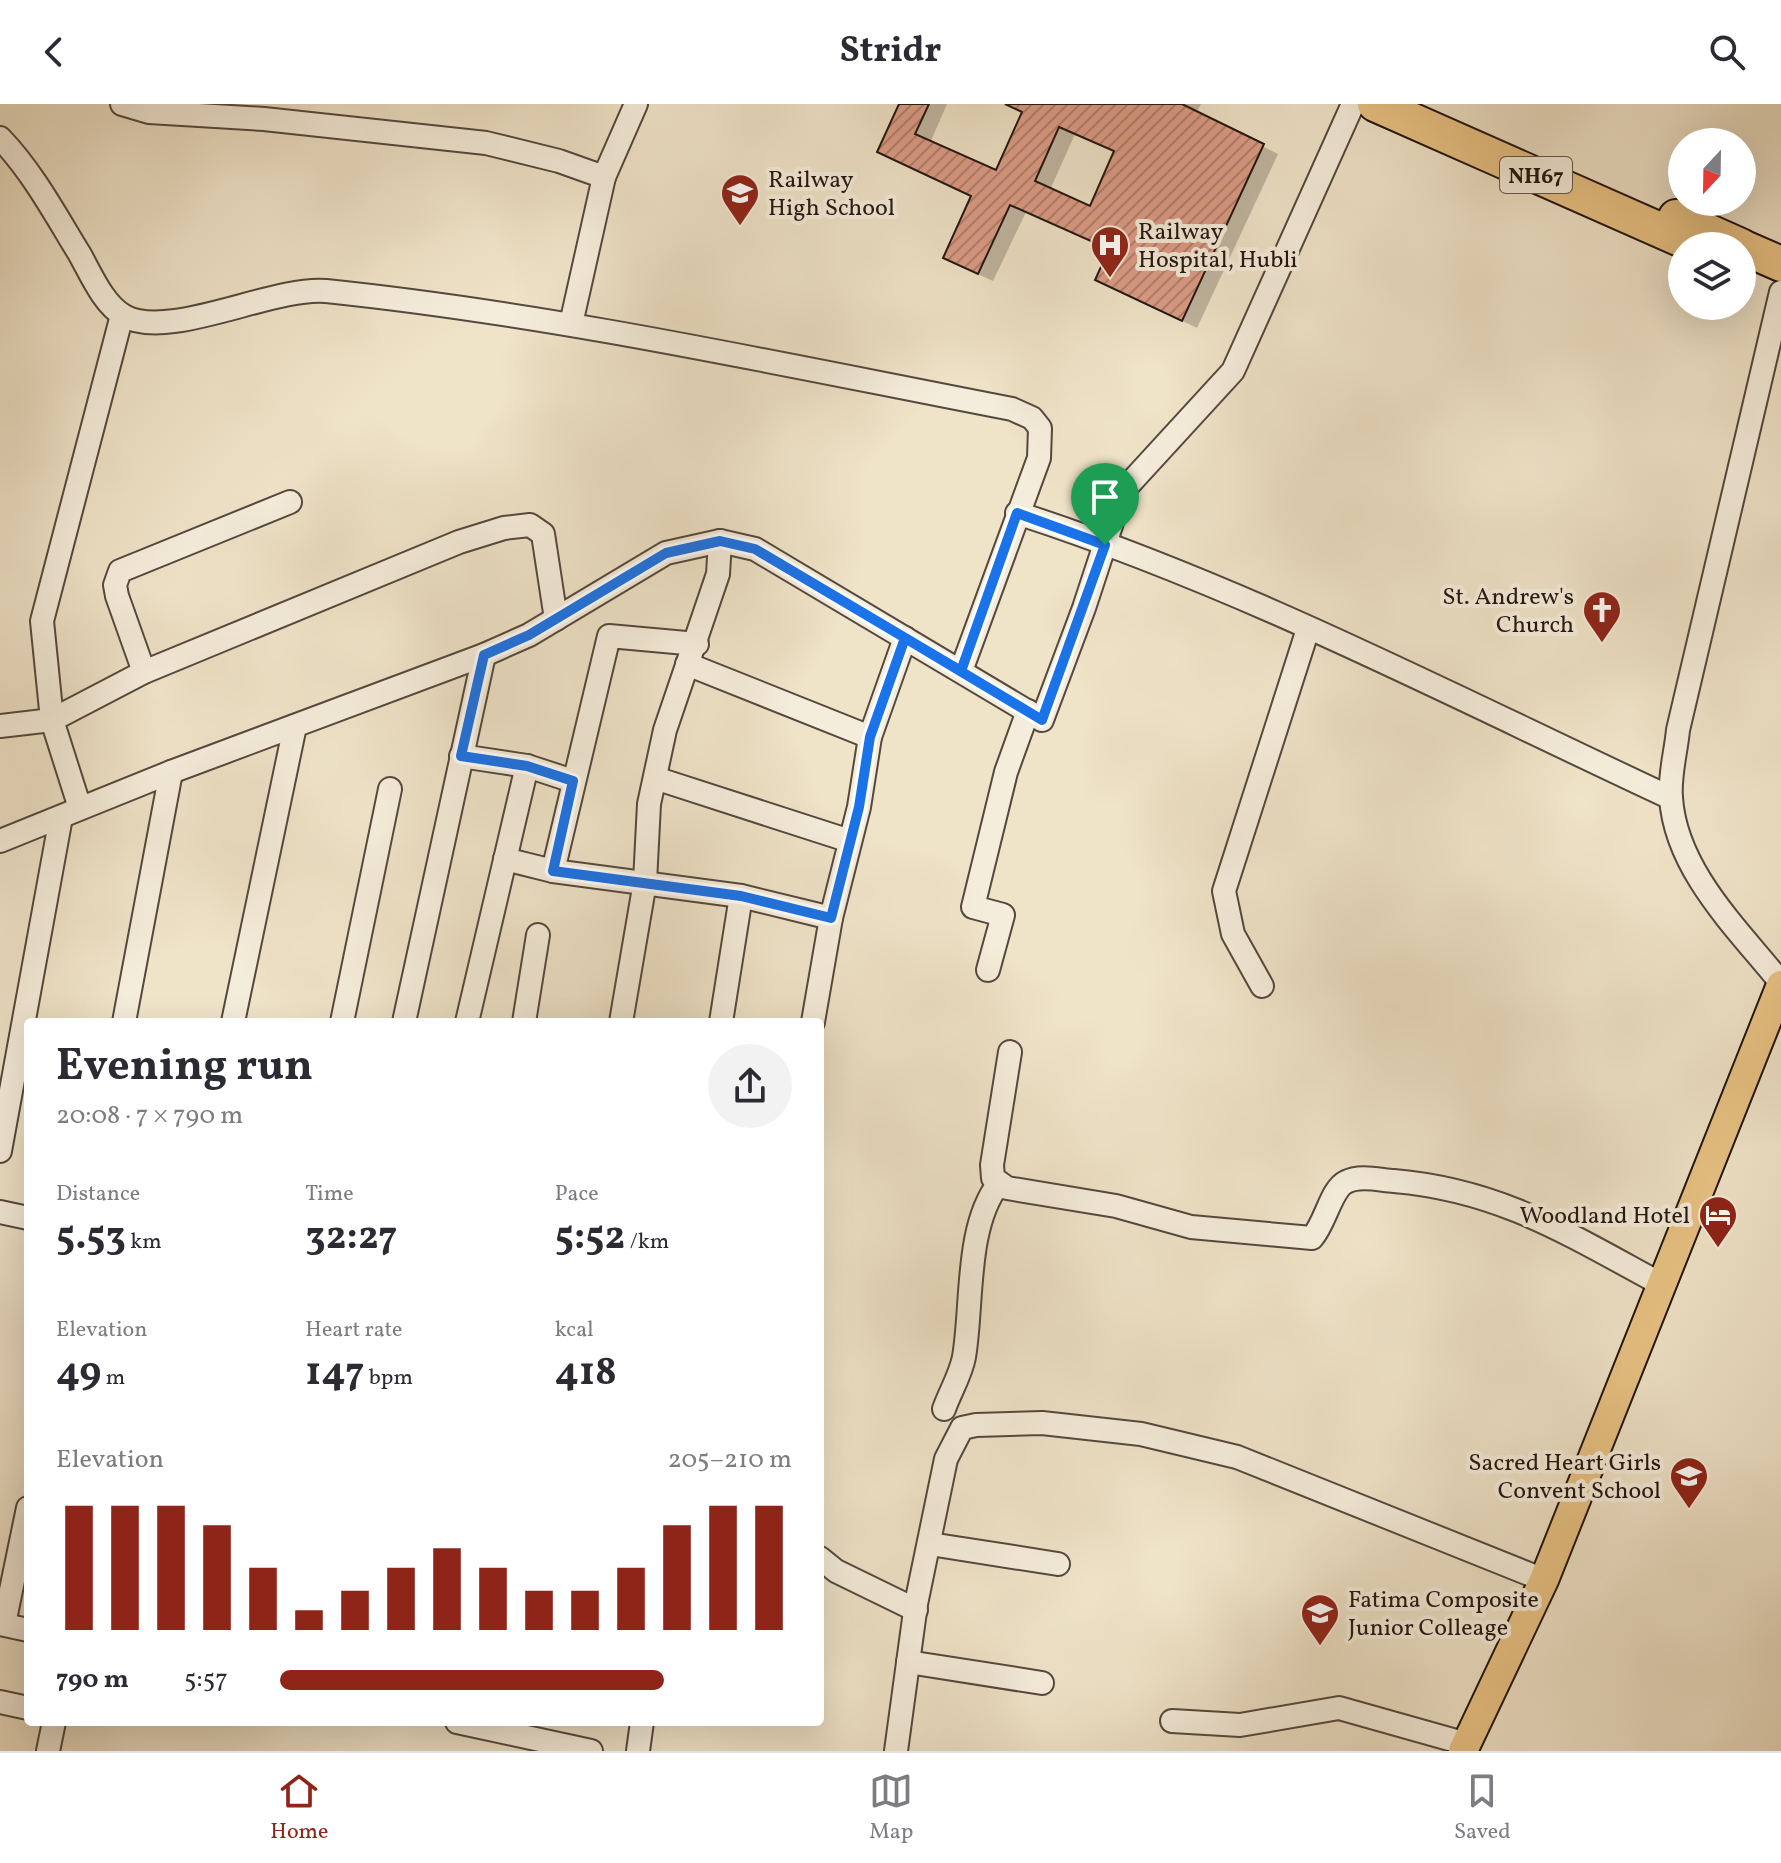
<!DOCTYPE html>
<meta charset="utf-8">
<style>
body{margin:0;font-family:Vollkorn,serif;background:#f2f2f3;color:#2b2b33;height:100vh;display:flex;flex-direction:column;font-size:30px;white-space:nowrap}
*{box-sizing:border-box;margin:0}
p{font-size:26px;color:#7c7c81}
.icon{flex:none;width:44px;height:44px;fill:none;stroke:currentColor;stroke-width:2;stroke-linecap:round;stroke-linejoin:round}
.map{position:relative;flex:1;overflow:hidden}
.panel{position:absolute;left:24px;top:914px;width:800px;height:708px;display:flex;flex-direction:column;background:#fff;border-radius:8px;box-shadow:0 8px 32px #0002}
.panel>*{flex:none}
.needle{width:52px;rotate:202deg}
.tools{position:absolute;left:1668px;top:24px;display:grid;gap:16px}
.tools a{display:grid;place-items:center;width:88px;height:88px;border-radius:50%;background:#fff;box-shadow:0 8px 32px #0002;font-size:40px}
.pin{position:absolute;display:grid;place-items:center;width:68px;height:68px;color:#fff;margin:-82px -34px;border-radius:50% 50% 50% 0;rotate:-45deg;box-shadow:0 0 8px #0007}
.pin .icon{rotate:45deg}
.round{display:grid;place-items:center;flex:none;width:84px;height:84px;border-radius:42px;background:#f2f2f3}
.head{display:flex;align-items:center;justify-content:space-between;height:136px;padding:0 32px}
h1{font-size:44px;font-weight:700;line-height:60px}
.metrics{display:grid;grid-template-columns:repeat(3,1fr);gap:12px;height:136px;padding:8px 32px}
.metrics div{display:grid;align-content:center}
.metrics b{font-size:40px;font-weight:700}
.metrics small{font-size:22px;font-weight:400}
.metrics p{font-size:22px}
.chart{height:224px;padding:16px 32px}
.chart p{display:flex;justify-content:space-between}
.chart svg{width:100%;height:144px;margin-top:8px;stroke:#8f2418;stroke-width:6}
ul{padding:0 32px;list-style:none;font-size:26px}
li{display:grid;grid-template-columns:128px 96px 1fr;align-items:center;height:60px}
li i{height:20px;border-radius:10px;background:#8f2418}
header{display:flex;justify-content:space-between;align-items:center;height:104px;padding:0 32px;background:#fff;font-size:36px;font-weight:700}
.menu{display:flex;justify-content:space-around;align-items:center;height:112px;border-top:2px solid #e1e1e2;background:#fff;font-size:22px;color:#7c7c81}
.menu a{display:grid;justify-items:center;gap:4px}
.menu .selected{color:#8f2418}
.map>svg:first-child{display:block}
.shadow{fill:#0003;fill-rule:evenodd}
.building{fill:url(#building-hatch);stroke:#221510;stroke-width:2;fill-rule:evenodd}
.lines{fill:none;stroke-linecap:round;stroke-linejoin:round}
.minor-casing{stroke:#55483e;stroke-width:26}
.major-casing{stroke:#221510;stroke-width:32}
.highway-casing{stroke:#221510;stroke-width:38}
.minor{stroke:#f5eddb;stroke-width:22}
.major{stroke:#e8c284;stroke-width:28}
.highway{stroke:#e8c284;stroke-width:34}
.route-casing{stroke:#fff;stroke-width:16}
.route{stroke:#1a73e8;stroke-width:10}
.labels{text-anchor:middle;stroke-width:8;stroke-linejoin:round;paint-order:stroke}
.shield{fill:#f5eddb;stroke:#61564d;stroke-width:2}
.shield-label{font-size:22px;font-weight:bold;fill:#221510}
.poi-label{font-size:24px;fill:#221510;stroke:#f5eddb;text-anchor:start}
</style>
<header><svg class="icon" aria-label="back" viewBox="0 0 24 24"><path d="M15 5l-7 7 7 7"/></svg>Stridr<svg class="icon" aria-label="search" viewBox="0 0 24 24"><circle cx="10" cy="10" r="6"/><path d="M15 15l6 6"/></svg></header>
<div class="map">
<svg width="1781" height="1647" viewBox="0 0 1781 1647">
<defs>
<pattern id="building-hatch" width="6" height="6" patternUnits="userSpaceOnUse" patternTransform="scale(2)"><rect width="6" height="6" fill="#dc9c86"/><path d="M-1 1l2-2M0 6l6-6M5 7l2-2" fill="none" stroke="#b27e6c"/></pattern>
</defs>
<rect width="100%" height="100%" fill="#efe3c8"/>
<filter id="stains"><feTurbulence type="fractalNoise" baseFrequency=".0025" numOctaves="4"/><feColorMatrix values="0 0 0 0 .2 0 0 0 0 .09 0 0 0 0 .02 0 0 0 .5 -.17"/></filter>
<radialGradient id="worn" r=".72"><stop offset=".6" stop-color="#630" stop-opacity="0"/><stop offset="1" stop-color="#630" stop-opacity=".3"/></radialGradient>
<path class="shadow" d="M901,0h46l-17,39 67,30 27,-61 -19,-8h196l-5,10 82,40 -81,174 -85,-40 -1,-38 -85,-38 -33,69 -33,-15 13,-69 -79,-37zM1075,30l41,18 -25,56 -41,-18z"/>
<path class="building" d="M899,0h30l-14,30 81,36 26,-58 -17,-8h177l82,40 -82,177 -87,-41 14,-31 -99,-44 -32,69 -35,-16 28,-62 -94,-44zM1059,23l55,24 -24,55 -55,-25z"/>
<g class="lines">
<g class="minor-casing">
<g id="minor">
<path d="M122,0l27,8 115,7 222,24 73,18 45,16 -33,147"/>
<path d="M0,34c32,33 55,76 79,115 12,21 24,51 45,63 45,25 149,-30 202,-25 231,24 458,74 686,118l20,9 8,10 -1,30 -78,213"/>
<path d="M604,73l32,-73"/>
<path d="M1781,188l-103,438c-2,22 -9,46 -7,68 5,73 67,131 110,185"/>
<path d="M1017,409c226,73 439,185 654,285"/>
<path d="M687,560l183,73"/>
<path d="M144,568l-27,-76 -2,-11 5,-14 170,-69"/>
<path d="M0,622l52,-6 92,-48 315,-130 45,-14 26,-3 13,9 13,85"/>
<path d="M461,652l66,10 46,15"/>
<path d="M655,674l195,63"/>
<path d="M80,704l-28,-88 -10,-99 80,-306"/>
<path d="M0,737l171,-69 313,-117 45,-20 137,-82 54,-12 35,8 287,171 42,-112 38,-116 111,-121 120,-267"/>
<path d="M505,755l48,12 188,25 90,22 -18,104"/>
<path d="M553,767l56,-235 88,8"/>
<path d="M831,814l28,-111 11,-70 35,-99"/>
<path d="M988,866l15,-55 -30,-8 33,-135 22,-61"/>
<path d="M1262,882l-29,-52 -9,-43 84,-262"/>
<path d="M124,918l47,-250"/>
<path d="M233,918l62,-296"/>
<path d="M342,918l48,-233"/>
<path d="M404,918l80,-367"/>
<path d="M467,918l60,-256"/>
<path d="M524,918l14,-87"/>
<path d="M621,918l24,-140 4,-78 16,-74 53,-156 2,-33"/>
<path d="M721,918l20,-126"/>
<path d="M1010,948l-18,113 1,13 14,10 109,18 75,21 121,11c14,-16 19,-49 34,-56 14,-7 33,-2 48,-1 106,9 174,53 265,102"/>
<path d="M0,1047l61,-334"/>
<path d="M0,1108l28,6"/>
<path d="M944,1305c6,-17 17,-35 20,-52 9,-53 1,-130 35,-174"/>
<path d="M930,1440l128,20"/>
<path d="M820,1454l16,13 80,39"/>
<path d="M0,1520l28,6"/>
<path d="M4,1520l24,-116"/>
<path d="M908,1558l134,21"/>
<path d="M0,1598l28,6"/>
<path d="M1172,1617l68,4 99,-17 128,36"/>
<path d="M457,1618l134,29"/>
<path d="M48,1647l6,-29"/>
<path d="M638,1647l4,-29"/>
<path d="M896,1647l20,-147 30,-145 16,-31 14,-3 66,-2 99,11 96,23 307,123"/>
</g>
</g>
<g class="major-casing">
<path id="major" d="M1463,1647l81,-171 237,-595"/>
</g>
<g class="highway-casing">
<g id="highway">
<path d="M1375,0l321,142"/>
<path d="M1676,113l65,29"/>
<path d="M1742,143l39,17"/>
</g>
</g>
<use href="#minor" class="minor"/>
<use href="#major" class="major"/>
<use href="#highway" class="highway"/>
</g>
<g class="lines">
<g class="route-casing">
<path id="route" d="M1105,441l-88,-32 -56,158 -206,-122 -35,-8 -54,12 -137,82 -45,20 -23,101 66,10 46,15 -20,90 188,25 90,22 28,-111 11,-70 35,-99 137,82 63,-175"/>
</g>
<use href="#route" class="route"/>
</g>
<defs>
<g id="school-pin" transform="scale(2)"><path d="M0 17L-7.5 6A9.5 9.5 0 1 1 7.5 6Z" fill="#8f2418" stroke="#f5eddb"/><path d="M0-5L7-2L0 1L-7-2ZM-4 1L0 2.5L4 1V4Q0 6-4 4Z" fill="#fff"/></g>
<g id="hospital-pin" transform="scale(2)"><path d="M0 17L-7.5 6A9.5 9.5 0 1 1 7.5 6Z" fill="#8f2418" stroke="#f5eddb"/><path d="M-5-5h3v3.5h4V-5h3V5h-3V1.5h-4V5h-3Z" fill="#fff"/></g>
<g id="church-pin" transform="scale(2)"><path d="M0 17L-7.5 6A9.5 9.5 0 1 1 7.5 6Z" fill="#8f2418" stroke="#f5eddb"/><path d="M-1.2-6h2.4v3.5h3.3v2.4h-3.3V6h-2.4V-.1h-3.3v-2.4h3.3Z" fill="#fff"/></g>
<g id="hotel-pin" transform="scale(2)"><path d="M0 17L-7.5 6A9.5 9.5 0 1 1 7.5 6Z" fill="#8f2418" stroke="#f5eddb"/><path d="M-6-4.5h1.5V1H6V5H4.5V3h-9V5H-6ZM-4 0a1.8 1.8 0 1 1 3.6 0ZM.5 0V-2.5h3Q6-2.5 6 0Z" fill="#fff"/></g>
</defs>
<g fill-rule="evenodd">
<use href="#school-pin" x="740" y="89"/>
<use href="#hospital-pin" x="1110" y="141"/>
<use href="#church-pin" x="1602" y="506"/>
<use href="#hotel-pin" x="1718" y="1111"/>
<use href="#school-pin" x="1689" y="1372"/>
<use href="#school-pin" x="1320" y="1509"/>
</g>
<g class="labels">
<rect class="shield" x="1500" y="53" width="72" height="36" rx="6"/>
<g class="shield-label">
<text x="1536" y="79">NH67</text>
</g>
<g class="poi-label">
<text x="768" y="83">Railway<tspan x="768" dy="28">High School</tspan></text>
<text x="1138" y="135">Railway<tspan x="1138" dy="28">Hospital, Hubli</tspan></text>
<text x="1574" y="500" text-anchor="end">St. Andrew's<tspan x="1574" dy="28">Church</tspan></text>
<text x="1690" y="1119" text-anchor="end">Woodland Hotel</text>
<text x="1661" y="1366" text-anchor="end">Sacred Heart Girls<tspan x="1661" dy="28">Convent School</tspan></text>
<text x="1348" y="1503">Fatima Composite<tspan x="1348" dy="28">Junior Colleage</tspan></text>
</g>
</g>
<rect width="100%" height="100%" filter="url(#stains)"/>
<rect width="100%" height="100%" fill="url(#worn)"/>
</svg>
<div class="tools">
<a><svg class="needle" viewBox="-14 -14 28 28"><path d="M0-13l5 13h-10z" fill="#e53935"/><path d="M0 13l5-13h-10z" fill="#7c7c81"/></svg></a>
<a><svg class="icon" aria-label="layers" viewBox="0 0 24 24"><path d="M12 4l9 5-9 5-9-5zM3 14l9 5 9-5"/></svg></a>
</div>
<div class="pin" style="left:1105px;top:441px;background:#1e9e55"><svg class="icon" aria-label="arrive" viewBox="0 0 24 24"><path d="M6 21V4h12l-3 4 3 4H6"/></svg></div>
<section class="panel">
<div class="head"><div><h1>Evening run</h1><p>20:08 · 7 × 790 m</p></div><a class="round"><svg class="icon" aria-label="share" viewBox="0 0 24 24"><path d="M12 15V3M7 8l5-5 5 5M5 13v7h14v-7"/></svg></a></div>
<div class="metrics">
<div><p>Distance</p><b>5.53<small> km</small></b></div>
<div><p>Time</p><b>32:27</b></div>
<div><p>Pace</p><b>5:52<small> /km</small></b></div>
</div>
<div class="metrics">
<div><p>Elevation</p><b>49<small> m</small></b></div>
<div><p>Heart rate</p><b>147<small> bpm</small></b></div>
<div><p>kcal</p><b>418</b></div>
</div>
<div class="chart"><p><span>Elevation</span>205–210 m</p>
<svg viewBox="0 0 160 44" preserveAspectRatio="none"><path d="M5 44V6M15 44V6M25 44V6M35 44V12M45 44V25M55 44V38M65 44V32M75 44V25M85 44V19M95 44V25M105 44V32M115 44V32M125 44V25M135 44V12M145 44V6M155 44V6"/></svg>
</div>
<ul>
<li><b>790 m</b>5:57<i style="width:75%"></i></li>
</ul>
</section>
</div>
<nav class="menu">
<a class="selected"><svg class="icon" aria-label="home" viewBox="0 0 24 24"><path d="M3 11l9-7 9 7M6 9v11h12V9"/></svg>Home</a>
<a><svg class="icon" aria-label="map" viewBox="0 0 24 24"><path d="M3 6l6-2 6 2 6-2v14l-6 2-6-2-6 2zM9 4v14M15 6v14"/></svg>Map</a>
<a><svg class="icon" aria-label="saved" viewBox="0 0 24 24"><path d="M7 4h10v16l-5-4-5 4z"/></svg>Saved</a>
</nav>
